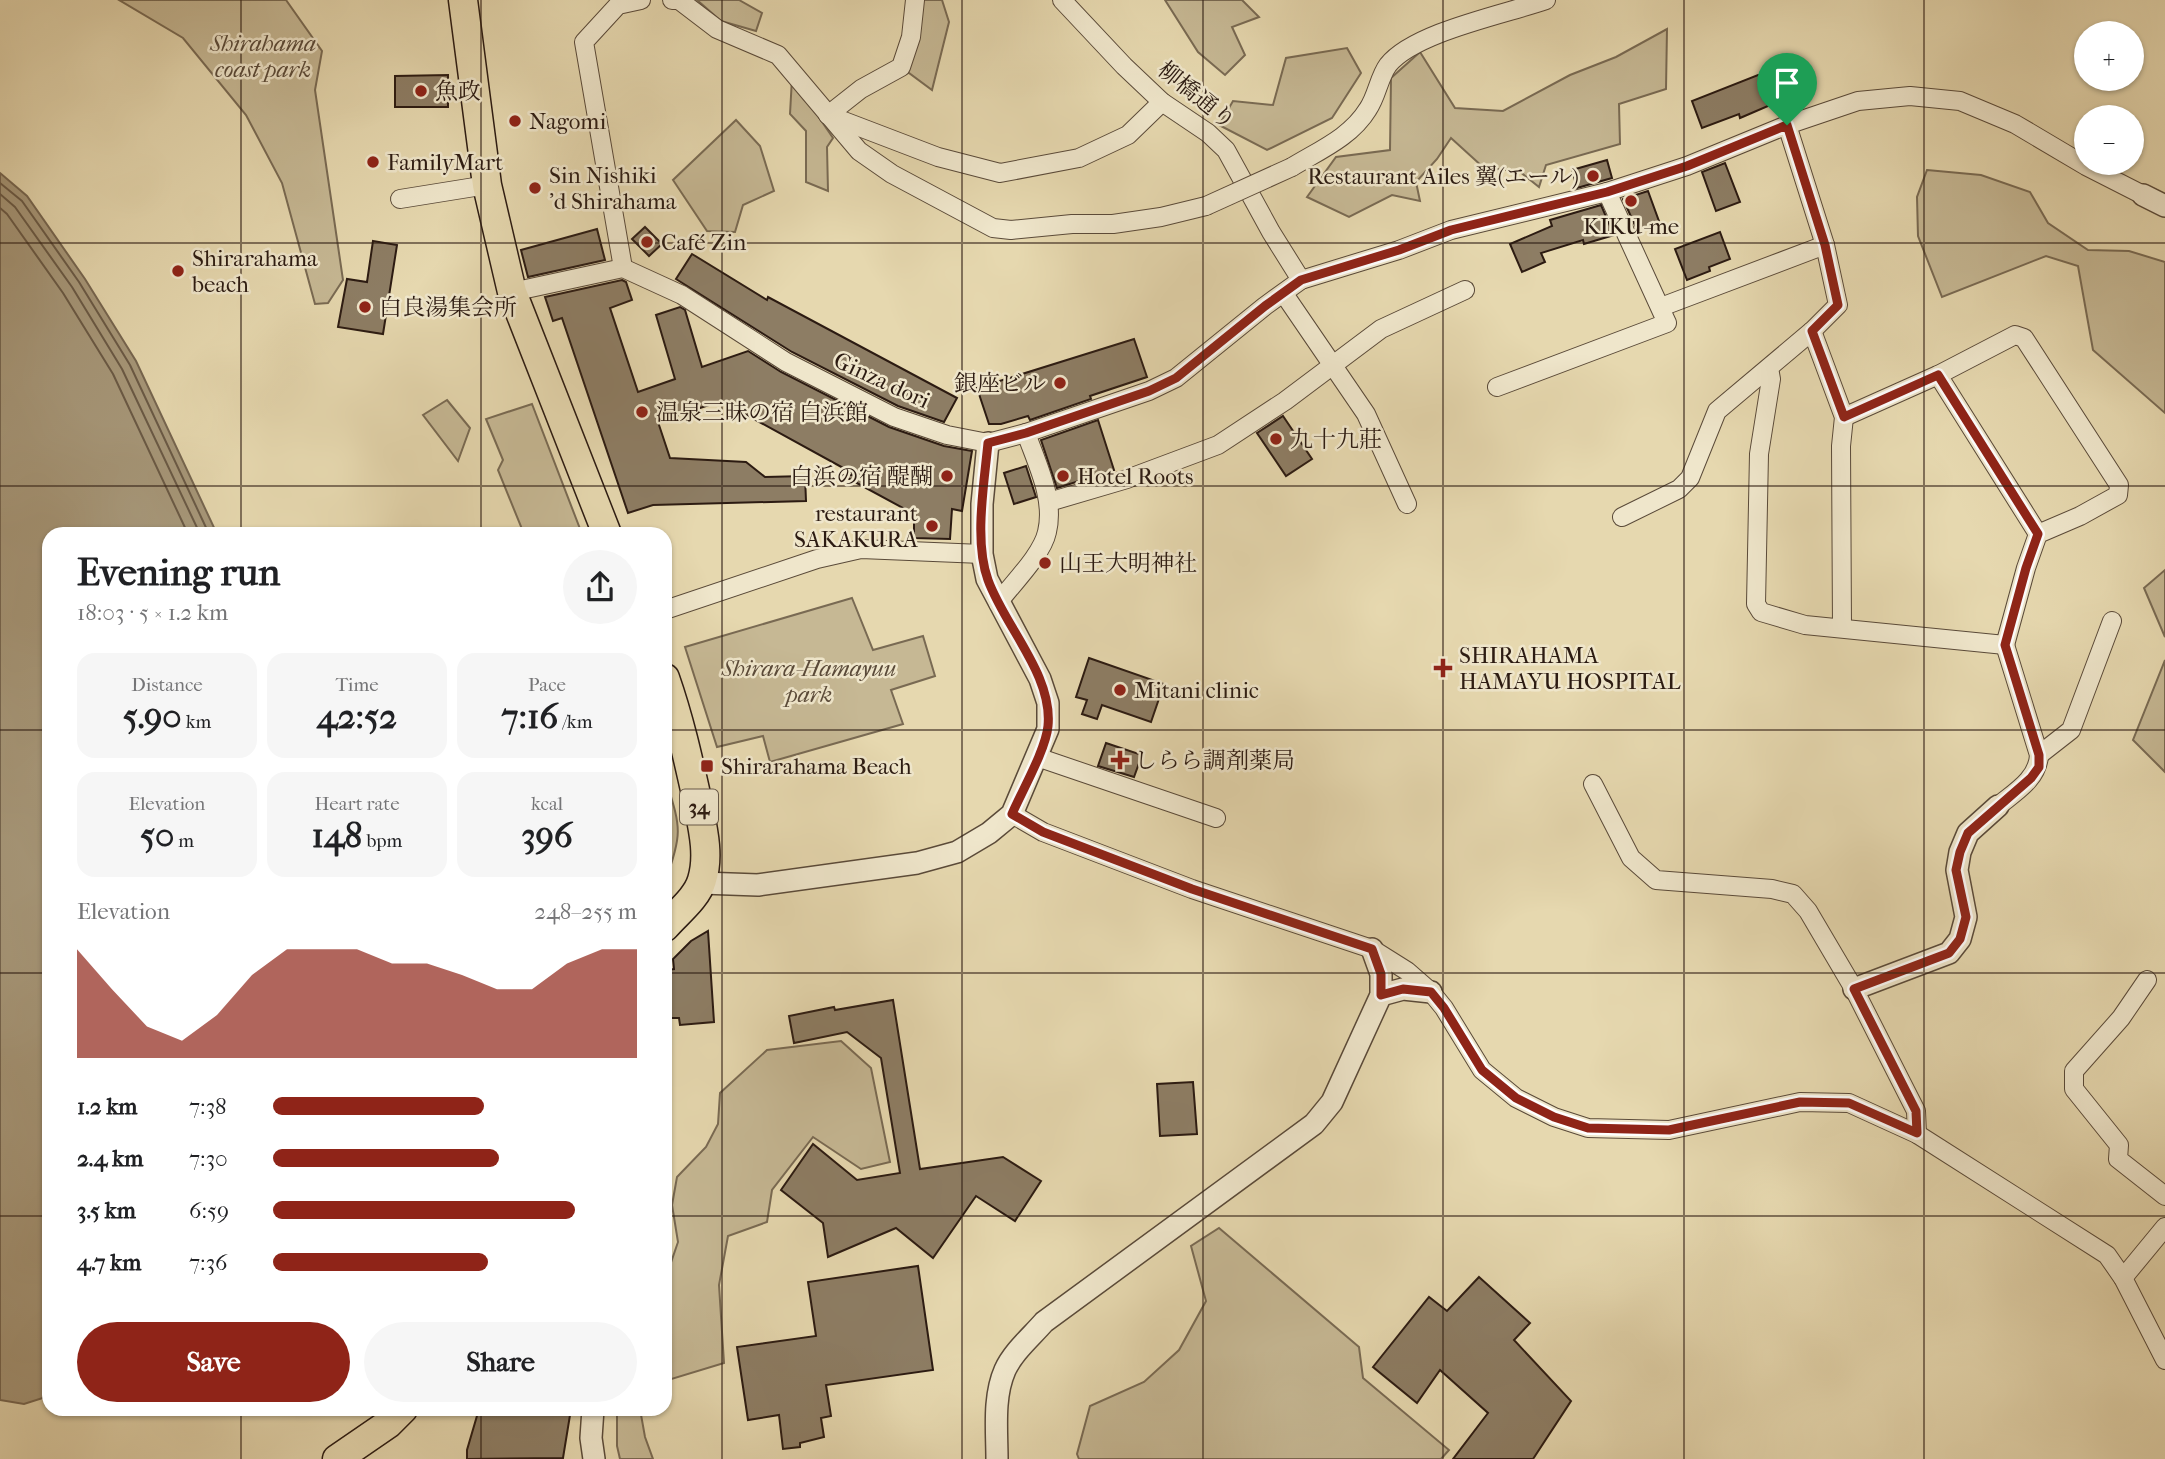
<!DOCTYPE html>
<meta charset="utf-8">
<style>
body{margin:0;font-family:"IM FELL French Canon","Noto Serif JP",serif;background:#f6f6f6;color:#202124;height:100vh;display:flex;flex-direction:column;font-size:26px;white-space:nowrap}
*{box-sizing:border-box;margin:0}
p{font-size:23px;color:#757577}
.icon{flex:none;width:38px;height:38px;fill:none;stroke:currentColor;stroke-width:2;stroke-linecap:round;stroke-linejoin:round}
.map{position:relative;flex:1;overflow:hidden}
.side{position:absolute;left:42px;top:527px;width:630px;height:889px;display:flex;flex-direction:column;background:#fff;border-radius:21px;box-shadow:0 2px 5px #0004}
.side>*{flex:none}
.controls{position:absolute;left:2074px;top:21px;display:grid;gap:14px}
.controls a{display:grid;place-items:center;width:70px;height:70px;border-radius:50%;background:#fff;box-shadow:0 2px 5px #0004;font-size:35px}
.pin{position:absolute;display:grid;place-items:center;width:60px;height:60px;color:#fff;margin:-72px -30px;border-radius:50% 50% 50% 0;rotate:-45deg;box-shadow:0 0 7px #0007}
.pin .icon{rotate:45deg}
.round{display:grid;place-items:center;flex:none;width:74px;height:74px;border-radius:37px;background:#f6f6f6}
.overview{display:flex;align-items:center;justify-content:space-between;height:119px;padding:0 35px}
h1{font-size:38px;font-weight:700;line-height:52px}
.metrics{display:grid;grid-template-columns:repeat(3,1fr);gap:10px;height:119px;padding:7px 35px}
.metrics div{display:grid;align-content:center;border-radius:18px;background:#f6f6f6;text-align:center}
.metrics b{font-size:35px;font-weight:700}
.metrics small{font-size:19px;font-weight:400}
.metrics p{font-size:19px}
.chart{height:196px;padding:14px 35px}
.chart p{display:flex;justify-content:space-between}
.chart svg{width:100%;height:126px;margin-top:7px;fill:#8f2418;opacity:.7}
.cta{display:flex;gap:14px;margin-top:auto;padding:14px 35px}
.cta a{flex:1;height:80px;border-radius:42px;background:#8f2418;color:#fff;font-size:28px;font-weight:700;line-height:80px;text-align:center}
.cta a+a{background:#f6f6f6;color:#202124}
ul{padding:0 35px;list-style:none;font-size:23px}
li{display:grid;grid-template-columns:112px 84px 1fr;align-items:center;height:52px}
li i{height:18px;border-radius:9px;background:#8f2418}
.map>svg:first-child{display:block}
.green{fill:#c6b894;stroke:#796a53;stroke-width:2}
.water{fill:#a7987a;stroke:#766650;stroke-width:2}
.lines{fill:none;stroke-linecap:round;stroke-linejoin:round}
.shore{stroke:#6a5a46;stroke-width:2}
.building{fill:#8d7d64;stroke:#2c1b12;stroke-width:2}
.minor-casing{stroke:#5a4a39;stroke-width:20}
.tertiary-casing{stroke:#5a4a39;stroke-width:24}
.primary-casing{stroke:#2c1b12;stroke-width:31}
.minor{stroke:#efe6cb;stroke-width:18}
.tertiary{stroke:#efe6cb;stroke-width:21}
.primary{stroke:#e6d8af;stroke-width:28}
.minor-bridge-casing{stroke:#5a4a39;stroke-width:20;stroke-linecap:butt}
.minor-bridge{stroke:#efe6cb;stroke-width:18}
.route-casing{stroke:#fff;stroke-width:14}
.route{stroke:#8f2418;stroke-width:9}
.grid{fill:none;stroke:#2c1b12;stroke-width:2;stroke-opacity:0.55}
.poi-dot{fill:#8f2418;stroke:#efe6cb;stroke-width:2.5}
.labels{text-anchor:middle;stroke-width:5;stroke-linejoin:round;paint-order:stroke}
.shield{fill:#efe6cb;stroke:#66584a;stroke-width:2}
.shield-label{font-size:21px;font-weight:bold;fill:#2c1b12}
.park-label{font-size:23px;font-style:italic;fill:#5a4a39;stroke:#efe6cb}
.poi-label{font-size:23px;fill:#2c1b12;stroke:#efe6cb;text-anchor:start}
.street-label{font-size:23px;fill:#2c1b12;stroke:#efe6cb}
</style>
<div class="map">
<svg width="2165" height="1459" viewBox="0 0 2165 1459">
<rect width="100%" height="100%" fill="#e6d8af"/>
<filter id="stains"><feTurbulence type="fractalNoise" baseFrequency=".00286" numOctaves="4"/><feColorMatrix values="0 0 0 0 .2 0 0 0 0 .09 0 0 0 0 .02 0 0 0 .5 -.17"/></filter>
<radialGradient id="worn" r=".72"><stop offset=".6" stop-color="#630" stop-opacity="0"/><stop offset="1" stop-color="#630" stop-opacity=".3"/></radialGradient>
<g class="green">
<path d="M119,0h167l36,51 -7,39 28,190 -15,23 -13,1 -33,-121 -36,-68 -63,-77z"/>
<path d="M697,0h42l23,13 -6,18 -35,-10z"/>
<path d="M915,0h27l7,22 -17,68 -31,-23z"/>
<path d="M1165,0h77l17,17 -27,10 13,28 -20,20 -27,-23z"/>
<path d="M1667,29l-1,60 -47,15 1,40 -74,21 -7,22 -20,-16 -35,-3 -33,-30 -14,21 -21,23 4,19 -28,-6 -43,22 -42,-20 29,-40 54,-7 1,-72 29,-26 35,56 48,3 67,-36 46,-18z"/>
<path d="M1347,48l14,25 -29,45 -65,32 -48,-25 14,-24 40,4 13,-47z"/>
<path d="M792,78l41,60 -6,9 1,44 -22,-9v-51l-16,-17z"/>
<path d="M736,120l24,26 14,45 -31,14 -8,27 -28,-1 -34,-51z"/>
<path d="M1927,170l54,5 49,17 18,31 40,27 41,1 36,11v151l-72,-63 -15,-84 -32,-10 -104,41 -24,-61 -1,-39z"/>
<path d="M447,400l23,28 -12,33 -35,-46z"/>
<path d="M532,404l50,130h-58l-26,-64 5,-10 -17,-41z"/>
<path d="M2165,570v67l-21,-49z"/>
<path d="M852,598l21,52 50,-14 12,40 -44,14 12,34 -133,38 -7,-26 -46,11 -32,-100z"/>
<path d="M2165,660v112l-32,-32z"/>
<path d="M665,777c15,49 19,55 0,104z"/>
<path d="M841,1041l30,27 19,94 -29,7 -48,-32 -41,53 -5,32 -39,14 -9,49 5,78 -59,18v-101l13,-38 -6,-37 5,-28 29,-30 12,-23 2,-31 47,-43z"/>
<path d="M1219,1228l140,119 4,31 86,72 -8,9h-362l-2,-5 13,-48 54,-24 35,-32 27,-49 -15,-55z"/>
<path d="M617,1409h23l5,28 8,22h-33l-3,-13z"/>
</g>
<path class="water" d="M0,173l27,23 58,83 51,82 81,173h-168v862l-25,8 -24,-4z"/>
<g class="lines">
<g class="shore">
<path d="M0,183l22,18 57,81 51,83 79,169"/>
<path d="M0,194l15,13 57,80 50,82 78,165"/>
<path d="M0,208l7,6 56,79 50,81 75,160"/>
</g>
</g>
<g class="building">
<path d="M448,75v32h-53v-31z"/>
<path d="M1758,75l40,12 -25,11 2,5 -35,15 -1,-4 -37,14 -10,-27z"/>
<path d="M1607,160l5,18 -35,10 -5,-18z"/>
<path d="M1725,163l15,39 -24,9 -14,-39z"/>
<path d="M1648,191l12,33 -22,8 -15,-33z"/>
<path d="M1601,205l13,30 -30,9 -1,-4 -42,13 4,9 -23,10 -12,-28 42,-18 -2,-6z"/>
<path d="M645,227l17,17 -13,12 -17,-17z"/>
<path d="M597,229l8,31 -77,17 -7,-27z"/>
<path d="M1720,232l10,27 -21,8 1,4 -23,9 -12,-31z"/>
<path d="M373,241l24,4 -14,89 -45,-7 9,-48 20,3z"/>
<path d="M692,254l75,46 1,-3 189,101 -13,24 -46,-16 -106,-54 -116,-73z"/>
<path d="M622,280l4,2 6,18 -22,8 28,84 37,-13 -19,-64 24,-8 5,3 17,57 46,-16 33,21 108,55 55,19 28,5 -10,60 -10,-2 -2,30 -36,-1v-24l-72,-39h14l-135,-74 -63,21 12,36 76,4 19,15 40,-1 1,25 -153,4 -25,8 -66,-195 -9,3 -8,-24z"/>
<path d="M1134,339l13,38 -57,19 1,3 -61,21 -2,-4 -27,8h-12l-12,-36z"/>
<path d="M1283,416l29,43 -26,17 -29,-43z"/>
<path d="M1098,420l16,50 -57,18 -16,-48z"/>
<path d="M1026,466l10,31 -22,7 -10,-31z"/>
<path d="M1089,658l75,26 -13,38 -49,-17 -5,14 -15,-5 5,-14 -11,-3z"/>
<path d="M1106,743l36,12 -8,22 -36,-11z"/>
<path d="M708,931l6,91 -34,3 -1,-7h-14v-48l9,-1 -1,-10 18,-18z"/>
<path d="M893,1000l27,169 83,-12 38,24 -26,40 -39,-25 -43,62 -37,-30 -68,29 -5,-34 -42,-33 32,-46 44,36 43,-7 -19,-115 -34,-26 -53,11 -5,-27 45,-9 1,3z"/>
<path d="M1193,1082l4,52 -37,2 -3,-52z"/>
<path d="M918,1266l15,104 -107,15 5,31 -10,2 3,19 -24,6v4l-17,2 -4,-34 -31,5 -11,-73 79,-11 -8,-54z"/>
<path d="M1479,1277l51,46 -16,17 57,61 -38,58h-80l35,-46 -48,-43 -23,33 -44,-36 56,-70 18,14z"/>
<path d="M479,1409h92l-8,49 -96,1v-9z"/>
</g>
<g class="lines">
<g class="minor-casing">
<g id="minor">
<path d="M672,0h7l38,29 61,26 81,96 33,23 101,54 18,2 61,-6h41l48,-7 45,-11"/>
<path d="M1062,0l62,66 38,36 46,31 18,17 45,82 30,48"/>
<path d="M828,115l110,42 62,16 79,-15 49,-23 34,-33"/>
<path d="M828,115l33,-26 40,-22 10,-30 4,-37"/>
<path d="M1292,167c28,-17 59,-30 76,-58 9,-13 11,-32 20,-44 26,-33 118,-51 158,-65"/>
<path d="M400,199l87,-14"/>
<path d="M623,268l-39,-226 34,-37 23,-5"/>
<path d="M512,292l111,-24 59,27 104,67 108,55 53,18 41,8 38,-10 123,-42 27,-13 89,-72 36,-26 98,-30 52,-20 156,-38 80,-26 100,-41 71,-24 52,-5 50,5 55,23 71,42 57,29"/>
<path d="M1284,294l82,120 41,90"/>
<path d="M1661,307l164,-62"/>
<path d="M1812,331l32,86 -3,29 1,182"/>
<path d="M1769,368l2,11 -12,75 -3,150 5,8 44,13 200,20 21,-77 12,-34 42,-18 38,-21 1,-10 -95,-147 -9,-3 -77,40 -94,42"/>
<path d="M1938,375l100,159"/>
<path d="M1497,387l170,-64 -60,-131"/>
<path d="M1049,502l78,-23 91,-34 67,-44 96,-72 84,-39"/>
<path d="M1622,517l57,-28 11,-11 27,-67 95,-80 26,-26 -13,-60 -38,-120"/>
<path d="M998,603c14,-19 44,-48 49,-71 8,-33 -10,-68 -21,-99"/>
<path d="M665,610l152,-51 44,-10 121,5"/>
<path d="M2039,755l32,-25 41,-109"/>
<path d="M1037,757l179,61"/>
<path d="M1593,784l38,74 25,22 116,9 21,5 15,17 46,78 62,122 1,23"/>
<path d="M1998,806c17,-14 40,-27 41,-51l-34,-110"/>
<path d="M1012,814l31,18 149,57 180,60 35,22 24,21 13,16 38,62 34,28 38,19 34,11 81,2 131,-28 49,1 68,31 190,121 16,23 42,82"/>
<path d="M2147,980l-26,38 -47,53v18l45,56 -1,14 47,37"/>
<path d="M2123,1278l42,-51"/>
</g>
</g>
<g class="tertiary-casing">
<g id="tertiary">
<path d="M2143,195l22,11"/>
<path d="M702,883l56,2 159,-22 40,-11 32,-19 23,-19 36,-85v-26l-8,-24 -53,-100 -5,-25v-50l6,-61"/>
<path d="M1854,989l95,-36 11,-14 6,-22 -9,-47 3,-18 8,-19 30,-27"/>
<path d="M1381,995l22,-6 28,3"/>
<path d="M593,1409l-2,29 3,21"/>
<path d="M997,1459c0,-28 -4,-62 8,-89 8,-18 26,-33 39,-48l270,-198 18,-22 49,-107v-21l-9,-25"/>
</g>
</g>
<g class="primary-casing">
<g id="primary">
<path d="M463,0l24,185 25,107 95,242"/>
<path d="M665,678c14,40 23,80 32,121 5,26 13,55 5,81 -5,18 -25,33 -37,47"/>
<path d="M337,1459l51,-35 15,-15"/>
</g>
</g>
<use href="#minor" class="minor"/>
<use href="#tertiary" class="tertiary"/>
<use href="#primary" class="primary"/>
<g class="minor-bridge-casing">
<path id="minor-bridge" d="M1206,206l86,-39"/>
</g>
<use href="#minor-bridge" class="minor-bridge"/>
</g>
<g class="lines">
<g class="route-casing">
<path id="route" d="M1787,125l38,120 13,60 -26,26 32,86 94,-42 100,159 -12,34 -21,77 34,110v12l-8,11 -63,55 -8,19 -4,18 10,47 -6,22 -11,14 -95,36 62,122 1,22 -68,-30 -49,-1 -131,28 -81,-2 -34,-11 -38,-19 -34,-28 -38,-62 -13,-16 -28,-3 -22,6v-21l-9,-25 -180,-60 -149,-57 -31,-18c10,-23 34,-65 36,-88 5,-51 -43,-99 -60,-146 -14,-39 -4,-95 0,-137l38,-10 123,-42 27,-13 89,-72 36,-26 98,-30 52,-20 156,-38 80,-26z"/>
</g>
<use href="#route" class="route"/>
</g>
<path class="grid" d="M241,0v534M481,0v534M722,0v1459M962,0v1459M1203,0v1459M1443,0v1459M1684,0v1459M1924,0v1459M0,243h2165M0,486h2165M0,730h49M665,730h1500M0,973h49M665,973h1500M0,1216h49M665,1216h1500M241,1409v50M481,1409v50"/>
<g class="poi-dot">
<circle cx="421" cy="91" r="7"/>
<circle cx="515" cy="121" r="7"/>
<circle cx="373" cy="162" r="7"/>
<circle cx="1593" cy="176" r="7"/>
<circle cx="535" cy="188" r="7"/>
<circle cx="1631" cy="201" r="7"/>
<circle cx="647" cy="242" r="7"/>
<circle cx="178" cy="271" r="7"/>
<circle cx="365" cy="307" r="7"/>
<circle cx="1060" cy="383" r="7"/>
<circle cx="642" cy="412" r="7"/>
<circle cx="1276" cy="439" r="7"/>
<circle cx="947" cy="476" r="7"/>
<circle cx="1063" cy="476" r="7"/>
<circle cx="932" cy="526" r="7"/>
<circle cx="1045" cy="563" r="7"/>
<path d="M1439.5 657.5h7v7h7v7h-7v7h-7v-7h-7v-7h7z"/>
<circle cx="1120" cy="690" r="7"/>
<path d="M1116.5 749.5h7v7h7v7h-7v7h-7v-7h-7v-7h7z"/>
<rect x="700" y="759" width="14" height="14" rx="3.5"/>
</g>
<g class="labels">
<rect class="shield" x="680" y="789.5" width="38" height="35" rx="5"/>
<g class="shield-label">
<text x="699" y="814">34</text>
</g>
<g class="park-label">
<text x="263" y="51">Shirahama<tspan x="263" dy="26">coast park</tspan></text>
<text x="809" y="676">Shirara-Hamayuu<tspan x="809" dy="26">park</tspan></text>
</g>
<g class="poi-label">
<text x="435" y="99">魚政</text>
<text x="529" y="129">Nagomi</text>
<text x="387" y="170">FamilyMart</text>
<text x="549" y="183">Sin Nishiki<tspan x="549" dy="26">'d Shirahama</tspan></text>
<text x="1579" y="184" text-anchor="end">Restaurant Ailes 翼(エール)</text>
<text x="1631" y="234" text-anchor="middle">KIKU-me</text>
<text x="661" y="250">Café Zin</text>
<text x="192" y="266">Shirarahama<tspan x="192" dy="26">beach</tspan></text>
<text x="379" y="315">白良湯集会所</text>
<text x="1046" y="391" text-anchor="end">銀座ビル</text>
<text x="656" y="420">温泉三昧の宿 白浜館</text>
<text x="1290" y="447">九十九莊</text>
<text x="933" y="484" text-anchor="end">白浜の宿 醍醐</text>
<text x="1077" y="484">Hotel Roots</text>
<text x="918" y="521" text-anchor="end">restaurant<tspan x="918" dy="26">SAKAKURA</tspan></text>
<text x="1059" y="571">山王大明神社</text>
<text x="1459" y="663">SHIRAHAMA<tspan x="1459" dy="26">HAMAYU HOSPITAL</tspan></text>
<text x="1134" y="698">Mitani clinic</text>
<text x="1134" y="768">しらら調剤薬局</text>
<text x="721" y="774">Shirarahama Beach</text>
</g>
<g class="street-label">
<text transform="translate(1197 95) rotate(39)" y="8">柳橋通り</text>
<text transform="translate(882 380) rotate(25)" y="8">Ginza dori</text>
</g>
</g>
<rect width="100%" height="100%" filter="url(#stains)"/>
<rect width="100%" height="100%" fill="url(#worn)"/>
</svg>
<div class="controls">
<a>+</a>
<a>−</a>
</div>
<div class="pin" style="left:1787px;top:125px;background:#1e9e55"><svg class="icon" aria-label="arrive" viewBox="0 0 24 24"><path d="M6 21V4h12l-3 4 3 4H6"/></svg></div>
<section class="side">
<div class="overview"><div><h1>Evening run</h1><p>18:03 · 5 × 1.2 km</p></div><a class="round"><svg class="icon" aria-label="share" viewBox="0 0 24 24"><path d="M12 15V3M7 8l5-5 5 5M5 13v7h14v-7"/></svg></a></div>
<div class="metrics">
<div><p>Distance</p><b>5.90<small> km</small></b></div>
<div><p>Time</p><b>42:52</b></div>
<div><p>Pace</p><b>7:16<small> /km</small></b></div>
</div>
<div class="metrics">
<div><p>Elevation</p><b>50<small> m</small></b></div>
<div><p>Heart rate</p><b>148<small> bpm</small></b></div>
<div><p>kcal</p><b>396</b></div>
</div>
<div class="chart"><p><span>Elevation</span>248–255 m</p>
<svg viewBox="0 0 160 44" preserveAspectRatio="none"><path d="M0 44V6L10 20L20 33L30 38L40 29L50 15L60 6L70 6L80 6L90 11L100 11L110 15L120 20L130 20L140 11L150 6L160 6V44z"/></svg>
</div>
<ul>
<li><b>1.2 km</b>7:38<i style="width:58%"></i></li>
<li><b>2.4 km</b>7:30<i style="width:62%"></i></li>
<li><b>3.5 km</b>6:59<i style="width:83%"></i></li>
<li><b>4.7 km</b>7:36<i style="width:59%"></i></li>
</ul>
<div class="cta"><a>Save</a><a>Share</a></div>
</section>
</div>
